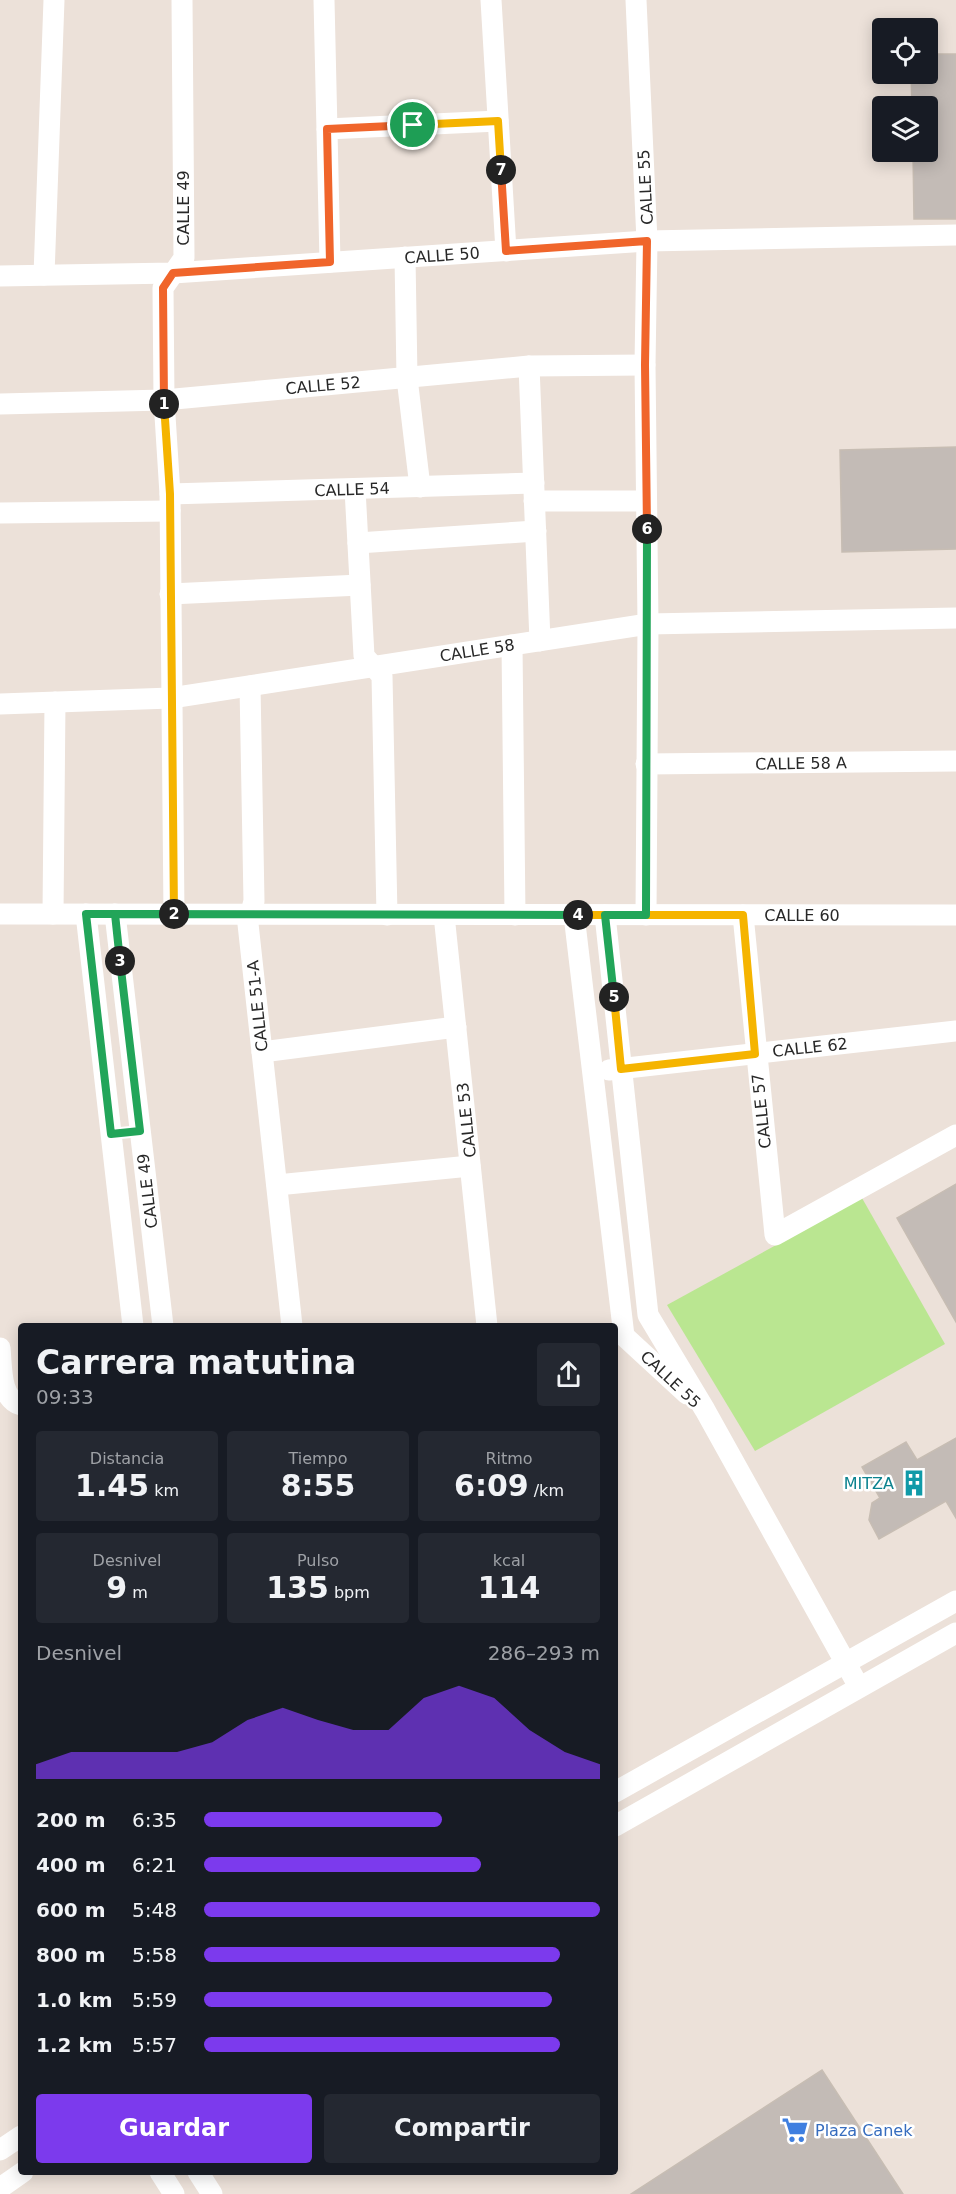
<!DOCTYPE html>
<html lang="es">
<meta charset="utf-8">
<style>
body{margin:0;font-family:"DejaVu Sans",sans-serif;background:#242831;color:#f1f3f6;height:100vh;display:flex;flex-direction:column;font-size:22px;white-space:nowrap}
*{box-sizing:border-box;margin:0}
p{font-size:20px;color:#9ea1a6}
.icon{flex:none;width:33px;height:33px;fill:none;stroke:currentColor;stroke-width:2;stroke-linecap:round;stroke-linejoin:round}
.map{position:relative;flex:1;overflow:hidden}
.sheet{position:absolute;left:18px;top:1323px;width:600px;height:852px;display:flex;flex-direction:column;background:#171b24;border-radius:6px;box-shadow:0 3px 15px #0003}
.sheet>*{flex:none}
.tools{position:absolute;left:872px;top:18px;display:grid;gap:12px}
.tools a{display:grid;place-items:center;width:66px;height:66px;border-radius:6px;background:#171b24;box-shadow:0 3px 15px #0003;font-size:30px}
.pin{position:absolute;display:grid;place-items:center;width:51px;height:51px;color:#fff;margin:-26px;border:3px solid #fff;border-radius:50%;box-shadow:0 2px 6px #0007}
.km{position:absolute;width:30px;height:30px;margin:-15px;border-radius:50%;background:#222;color:#fff;font-size:16px;line-height:30px;text-align:center}
.round{display:grid;place-items:center;flex:none;width:63px;height:63px;border-radius:6px;background:#242831}
.summary{display:flex;align-items:center;justify-content:space-between;height:102px;padding:0 18px}
h1{font-size:33px;font-weight:800;line-height:45px}
.metrics{display:grid;grid-template-columns:repeat(3,1fr);gap:9px;height:102px;padding:6px 18px}
.metrics div{display:grid;align-content:center;border-radius:6px;background:#242831;text-align:center}
.metrics b{font-size:30px;font-weight:800}
.metrics small{font-size:16px;font-weight:400}
.metrics p{font-size:16px}
.chart{height:168px;padding:12px 18px}
.chart p{display:flex;justify-content:space-between}
.chart svg{width:100%;height:108px;margin-top:6px;fill:#7c3aed;opacity:.7}
.button{display:flex;gap:12px;margin-top:auto;padding:12px 18px}
.button a{flex:1;height:69px;border-radius:6px;background:#7c3aed;color:#fff;font-size:24px;font-weight:800;line-height:69px;text-align:center}
.button a+a{background:#242831;color:#f1f3f6}
ul{padding:0 18px;list-style:none;font-size:20px}
li{display:grid;grid-template-columns:96px 72px 1fr;align-items:center;height:45px}
li i{height:15px;border-radius:8px;background:#7c3aed}
.map>svg:first-child{display:block}
.green{fill:#bae691}
.building{fill:#c3bbb6;stroke:#c7bdb3;stroke-width:1.5}
.lines{fill:none;stroke-linecap:round;stroke-linejoin:round}
.minor{stroke:#fff;stroke-width:21}
.split-1-casing{stroke:#fff;stroke-width:12}
.split-2-casing{stroke:#fff;stroke-width:12}
.split-3-casing{stroke:#fff;stroke-width:12}
.split-4-casing{stroke:#fff;stroke-width:12}
.split-5-casing{stroke:#fff;stroke-width:12}
.split-6-casing{stroke:#fff;stroke-width:12}
.split-7-casing{stroke:#fff;stroke-width:12}
.split-8-casing{stroke:#fff;stroke-width:12}
.split-1{stroke:#f0652b;stroke-width:8}
.split-2{stroke:#f5b400;stroke-width:8}
.split-3{stroke:#22a559;stroke-width:8}
.split-4{stroke:#22a559;stroke-width:8}
.split-5{stroke:#f5b400;stroke-width:8}
.split-6{stroke:#22a559;stroke-width:8}
.split-7{stroke:#f0652b;stroke-width:8}
.split-8{stroke:#f5b400;stroke-width:8}
.labels{text-anchor:middle;stroke-width:5;stroke-linejoin:round;paint-order:stroke}
.street-label{font-size:16px;fill:#282828;stroke:#fff}
.culture-label{font-size:16px;fill:#0d838f;stroke:#fff;text-anchor:end}
.shop-label{font-size:16px;fill:#366cbe;stroke:#fff;text-anchor:start}
</style>
<div class="map">
<svg width="956" height="2194" viewBox="0 0 956 2194">
<rect width="100%" height="100%" fill="#ece1d9"/>
<path class="green" d="M862,1198l83,146 -190,107 -88,-146z"/>
<g class="building">
<path d="M927,54h29v165h-42l-1,-67h14v-46h-15l-1,-32h16z"/>
<path d="M956,447v102l-114,3 -2,-102z"/>
<path d="M956,1184v138l-59,-104z"/>
<path d="M956,1438v80l-10,-17 -67,38 -10,-19 3,-17 8,-5 -18,-31 44,-25 11,18z"/>
<path d="M822,2070l81,124h-272z"/>
</g>
<g class="lines">
<g class="minor">
<path d="M324,0l6,262"/>
<path d="M491,0l15,251"/>
<path d="M636,0l11,241 -2,124 3,259 -2,291"/>
<path d="M327,129l171,-8"/>
<path d="M405,257l2,121 13,109"/>
<path d="M44,275l10,-275"/>
<path d="M0,276l173,-3 474,-32 309,-6"/>
<path d="M529,366l11,275"/>
<path d="M0,404l164,-4 365,-34 116,-1"/>
<path d="M355,489l9,167 18,20 5,239"/>
<path d="M170,494l364,-11"/>
<path d="M534,501h112"/>
<path d="M0,513l170,-2"/>
<path d="M358,543l178,-12"/>
<path d="M170,594l190,-9"/>
<path d="M512,645l3,270"/>
<path d="M250,686l4,215 -6,23 44,402"/>
<path d="M0,704l171,-6 477,-74 308,-6"/>
<path d="M646,764l310,-3"/>
<path d="M0,914l956,1"/>
<path d="M53,914l2,-212"/>
<path d="M86,914l47,412"/>
<path d="M115,914l48,412"/>
<path d="M174,914l-4,-420 -6,-94 -1,-112 21,-30 -2,-258"/>
<path d="M444,915l43,411"/>
<path d="M574,915l50,421 63,58"/>
<path d="M605,915l43,400 57,95 154,277"/>
<path d="M743,915l32,320 181,-100"/>
<path d="M262,1052l194,-25"/>
<path d="M609,1070l347,-39"/>
<path d="M277,1185l193,-19"/>
<path d="M0,1348c2,20 0,51 21,57"/>
<path d="M615,1792l341,-191"/>
<path d="M615,1826l341,-193"/>
<path d="M0,2150l21,-14"/>
<path d="M160,2172l14,22"/>
<path d="M198,2172l14,22"/>
<path d="M0,2188l23,-16"/>
</g>
</g>
<g class="lines">
<g class="split-1-casing">
<path id="split-1" d="M164,404l-1,-116 10,-15 157,-11 -3,-133 86,-4"/>
</g>
<g class="split-2-casing">
<path id="split-2" d="M164,404l6,90 4,420"/>
</g>
<g class="split-3-casing">
<path id="split-3" d="M120,961l20,170 -29,3 -25,-220h88"/>
</g>
<g class="split-4-casing">
<path id="split-4" d="M120,961l-5,-47 463,1"/>
</g>
<g class="split-5-casing">
<path id="split-5" d="M578,915h165l12,139 -134,15 -7,-72"/>
</g>
<g class="split-6-casing">
<path id="split-6" d="M614,997l-9,-82h41l1,-386"/>
</g>
<g class="split-7-casing">
<path id="split-7" d="M501,170l5,81 141,-10 -2,124 2,164"/>
</g>
<g class="split-8-casing">
<path id="split-8" d="M413,125l85,-4 3,49"/>
</g>
<use href="#split-1" class="split-1"/>
<use href="#split-2" class="split-2"/>
<use href="#split-3" class="split-3"/>
<use href="#split-4" class="split-4"/>
<use href="#split-5" class="split-5"/>
<use href="#split-6" class="split-6"/>
<use href="#split-7" class="split-7"/>
<use href="#split-8" class="split-8"/>
</g>
<defs>
<g id="building-bare" transform="scale(2.07)"><path d="M-4-6H4V6H1V3H-1V6H-4ZM-2.5-4.3h1.7v1.8h-1.7ZM.8-4.3h1.7v1.8H.8ZM-2.5-1h1.7V.8h-1.7ZM.8-1h1.7V.8H.8Z" fill="#0f9aa8" stroke="#fff" stroke-width="2.5" paint-order="stroke"/></g>
<g id="supermarket-bare" transform="scale(2.07)"><path d="M-6-5.5h2.5l.6 2H6L4.5 2H-2.5L-4.4-4H-6ZM-1.5 3.2a1.3 1.3 0 1 0 .1 0ZM3 3.2a1.3 1.3 0 1 0 .1 0Z" fill="#3f7fe0" stroke="#fff" stroke-width="2.5" paint-order="stroke"/></g>
</defs>
<g fill-rule="evenodd">
<use href="#building-bare" x="914" y="1483"/>
<use href="#supermarket-bare" x="795" y="2130"/>
</g>
<g class="labels">
<g class="street-label">
<text transform="translate(645 187) rotate(-93)" y="6">CALLE 55</text>
<text transform="translate(183 208) rotate(-90)" y="6">CALLE 49</text>
<text transform="translate(442 255) rotate(-4)" y="6">CALLE 50</text>
<text transform="translate(323 385) rotate(-5)" y="6">CALLE 52</text>
<text transform="translate(352 489) rotate(-2)" y="6">CALLE 54</text>
<text transform="translate(477 650) rotate(-9)" y="6">CALLE 58</text>
<text transform="translate(801 763) rotate(-1)" y="6">CALLE 58 A</text>
<text x="802" y="921">CALLE 60</text>
<text transform="translate(257 1006) rotate(-96)" y="6">CALLE 51-A</text>
<text transform="translate(810 1047) rotate(-6)" y="6">CALLE 62</text>
<text transform="translate(761 1111) rotate(-96)" y="6">CALLE 57</text>
<text transform="translate(466 1120) rotate(-96)" y="6">CALLE 53</text>
<text transform="translate(147 1191) rotate(-97)" y="6">CALLE 49</text>
<text transform="translate(671 1379) rotate(43)" y="6">CALLE 55</text>
</g>
<g class="culture-label">
<text x="894" y="1489">MITZA</text>
</g>
<g class="shop-label">
<text x="815" y="2136">Plaza Canek</text>
</g>
</g>
</svg>
<div class="tools">
<a><svg class="icon" aria-label="locate" viewBox="0 0 24 24"><circle cx="12" cy="12" r="6"/><path d="M12 2v4M12 18v4M2 12h4M18 12h4"/></svg></a>
<a><svg class="icon" aria-label="layers" viewBox="0 0 24 24"><path d="M12 4l9 5-9 5-9-5zM3 14l9 5 9-5"/></svg></a>
</div>
<div class="pin" style="left:413px;top:125px;background:#1e9e55"><svg class="icon" aria-label="arrive" viewBox="0 0 24 24"><path d="M6 21V4h12l-3 4 3 4H6"/></svg></div>
<b class="km" style="left:164px;top:404px">1</b>
<b class="km" style="left:174px;top:914px">2</b>
<b class="km" style="left:120px;top:961px">3</b>
<b class="km" style="left:578px;top:915px">4</b>
<b class="km" style="left:614px;top:997px">5</b>
<b class="km" style="left:647px;top:529px">6</b>
<b class="km" style="left:501px;top:170px">7</b>
<section class="sheet">
<div class="summary"><div><h1>Carrera matutina</h1><p>09:33</p></div><a class="round"><svg class="icon" aria-label="share" viewBox="0 0 24 24"><path d="M12 15V3M7 8l5-5 5 5M5 13v7h14v-7"/></svg></a></div>
<div class="metrics">
<div><p>Distancia</p><b>1.45<small> km</small></b></div>
<div><p>Tiempo</p><b>8:55</b></div>
<div><p>Ritmo</p><b>6:09<small> /km</small></b></div>
</div>
<div class="metrics">
<div><p>Desnivel</p><b>9<small> m</small></b></div>
<div><p>Pulso</p><b>135<small> bpm</small></b></div>
<div><p>kcal</p><b>114</b></div>
</div>
<div class="chart"><p><span>Desnivel</span>286–293 m</p>
<svg viewBox="0 0 160 44" preserveAspectRatio="none"><path d="M0 44V38L10 33L20 33L30 33L40 33L50 29L60 20L70 15L80 20L90 24L100 24L110 11L120 6L130 11L140 24L150 33L160 38V44z"/></svg>
</div>
<ul>
<li><b>200 m</b>6:35<i style="width:60%"></i></li>
<li><b>400 m</b>6:21<i style="width:70%"></i></li>
<li><b>600 m</b>5:48<i style="width:100%"></i></li>
<li><b>800 m</b>5:58<i style="width:90%"></i></li>
<li><b>1.0 km</b>5:59<i style="width:88%"></i></li>
<li><b>1.2 km</b>5:57<i style="width:90%"></i></li>
</ul>
<div class="button"><a>Guardar</a><a>Compartir</a></div>
</section>
</div>
